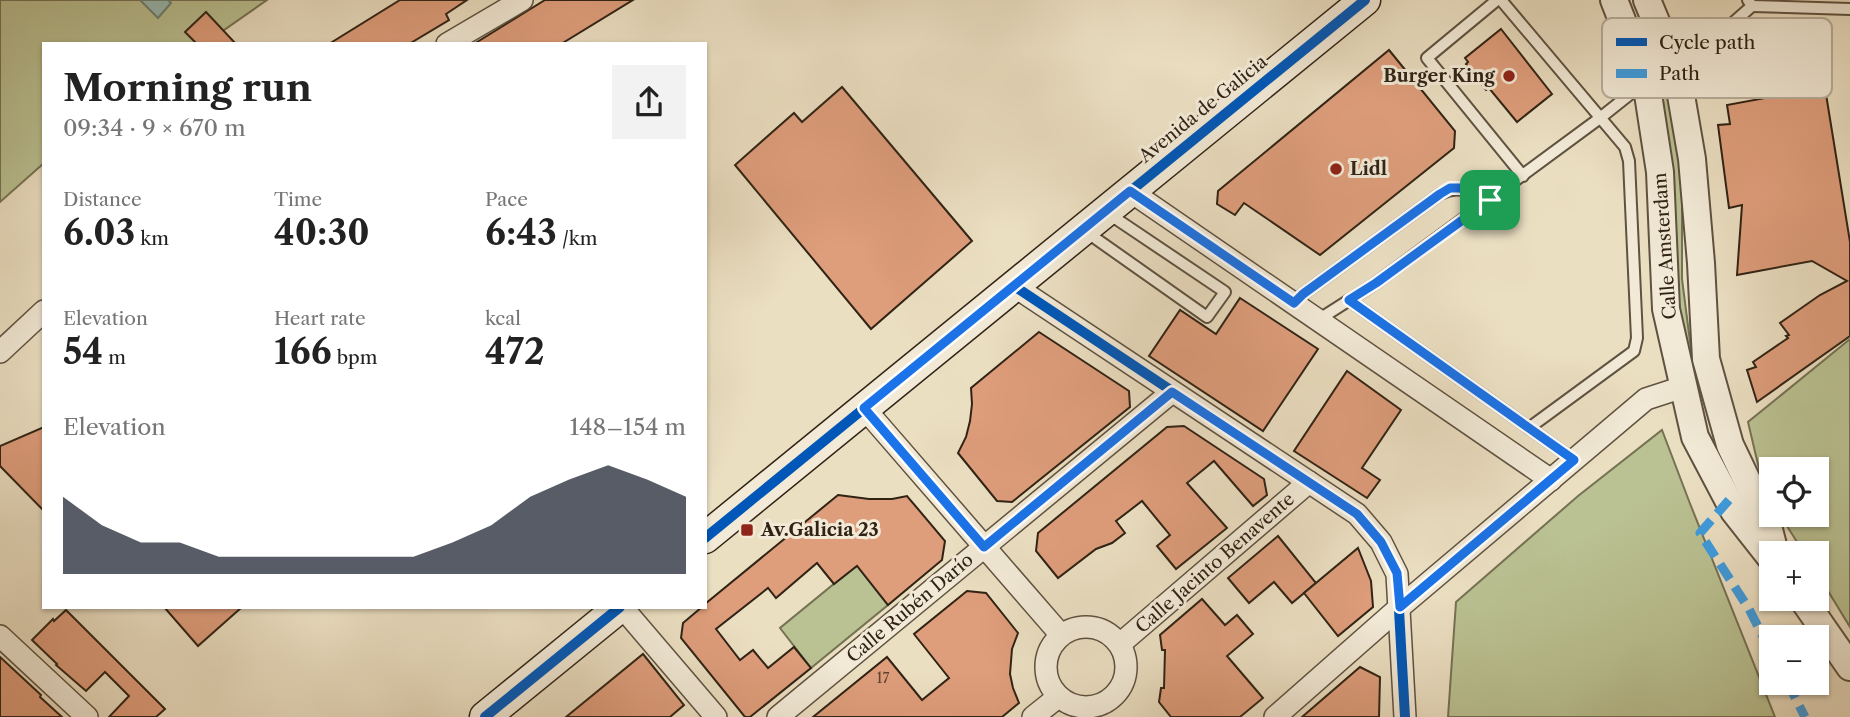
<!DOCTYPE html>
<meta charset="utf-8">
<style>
body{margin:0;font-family:"Libre Caslon Text",serif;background:#f2f2f2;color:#222;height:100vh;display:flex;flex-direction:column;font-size:26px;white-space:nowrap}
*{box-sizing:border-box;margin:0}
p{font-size:23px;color:#767676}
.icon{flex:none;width:38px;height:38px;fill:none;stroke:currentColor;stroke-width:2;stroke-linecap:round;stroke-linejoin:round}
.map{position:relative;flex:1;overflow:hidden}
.panel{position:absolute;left:42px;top:42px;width:665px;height:567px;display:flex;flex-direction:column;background:#fff;border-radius:0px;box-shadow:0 2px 5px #0004}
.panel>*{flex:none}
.fabs{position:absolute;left:1759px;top:457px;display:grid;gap:14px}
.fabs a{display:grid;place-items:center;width:70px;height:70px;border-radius:0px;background:#fff;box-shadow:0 2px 5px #0004;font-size:35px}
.pin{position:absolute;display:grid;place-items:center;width:60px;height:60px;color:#fff;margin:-30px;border-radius:14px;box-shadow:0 4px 10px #0006}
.round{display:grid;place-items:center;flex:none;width:74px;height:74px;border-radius:0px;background:#f2f2f2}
.headline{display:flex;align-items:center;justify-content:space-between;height:119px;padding:0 21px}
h1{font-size:38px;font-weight:700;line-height:52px}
.figures{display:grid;grid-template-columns:repeat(3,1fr);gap:10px;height:119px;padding:7px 21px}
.figures div{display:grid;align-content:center}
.figures b{font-size:35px;font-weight:700}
.figures small{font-size:19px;font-weight:400}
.figures p{font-size:19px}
.chart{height:196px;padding:14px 21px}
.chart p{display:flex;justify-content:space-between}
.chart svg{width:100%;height:126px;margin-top:7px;fill:#111827;opacity:.7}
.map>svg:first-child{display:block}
.green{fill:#bac192;stroke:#757254;stroke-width:2}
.water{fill:#98bcb4;stroke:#6e7f74;stroke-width:2}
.building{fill:#de9d7b;stroke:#302315;stroke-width:2}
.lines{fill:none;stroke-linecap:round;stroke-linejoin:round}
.service-casing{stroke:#5f5240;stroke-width:14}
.minor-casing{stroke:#5f5240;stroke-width:24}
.tertiary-casing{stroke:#5f5240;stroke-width:30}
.secondary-casing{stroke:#302315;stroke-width:33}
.service{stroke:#f2ead7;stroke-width:10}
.minor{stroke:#f2ead7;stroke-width:21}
.tertiary{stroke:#f2ead7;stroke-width:26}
.secondary{stroke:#f2ead7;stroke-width:30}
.quiet{stroke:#3e9cdf;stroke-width:9;stroke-dasharray:18 9;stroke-linecap:butt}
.cycleway-casing{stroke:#f2ead7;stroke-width:15}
.cycleway{stroke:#0057b8;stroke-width:10}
.route-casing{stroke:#fff;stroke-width:14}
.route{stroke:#1a73e8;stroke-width:9}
.poi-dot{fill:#8f2418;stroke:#f2ead7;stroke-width:2.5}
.labels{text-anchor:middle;stroke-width:6;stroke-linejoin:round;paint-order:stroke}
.number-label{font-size:14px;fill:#5c422e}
.poi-label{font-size:18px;font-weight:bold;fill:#302315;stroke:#f2ead7;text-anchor:start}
.street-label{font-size:18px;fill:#302315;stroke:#f2ead7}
.key{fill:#f2ead7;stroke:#b8ae9d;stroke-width:2}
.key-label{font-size:19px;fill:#302315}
</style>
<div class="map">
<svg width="1850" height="717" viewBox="0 0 1850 717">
<rect width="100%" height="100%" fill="#ebdfc2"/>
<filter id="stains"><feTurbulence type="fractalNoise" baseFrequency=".00286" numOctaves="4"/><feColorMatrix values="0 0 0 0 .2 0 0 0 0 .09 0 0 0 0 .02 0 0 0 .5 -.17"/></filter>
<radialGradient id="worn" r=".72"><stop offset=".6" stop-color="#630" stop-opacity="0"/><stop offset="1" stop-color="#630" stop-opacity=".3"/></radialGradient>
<g class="green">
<path d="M0,0h267l-63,44h-160v119l-44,39z"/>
<path d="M1669,96l13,69v114l10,78 -8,1 -7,-34 -5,-152 -10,-75z"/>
<path d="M1850,339v288l-33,-54 -1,-20h-12l-24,-38 36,-1v-45h-45v32l-7,-11 -16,-68z"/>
<path d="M1662,430l27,71 86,216h-327l8,-115 122,-106z"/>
<path d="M857,565l31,40 -77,63 -31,-40z"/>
</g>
<path class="water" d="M140,0h28l3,3 -13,15z"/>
<g class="building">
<path d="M400,0h67l-21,14 3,6 -40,24h-80z"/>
<path d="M545,0h88l-72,44h-87z"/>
<path d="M206,12l30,32h-39l-12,-12z"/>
<path d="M1501,29l51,65 -35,28 -28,-34 -3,2 -20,-26 2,-2 -3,-4z"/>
<path d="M1791,31l10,61 24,-4 25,154v94l-93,66 -10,-32 9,-3 -3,-5 35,-24 -2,-2 3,-1 -9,-12 40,-28 27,-14 -35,-20 -75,14 5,-70 -13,3 -11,-83 12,-1 -3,-19 54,-10 -8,-61z"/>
<path d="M1389,50l66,81 -1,17 -134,107 -76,-52 -9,12 -18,-11 1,-13z"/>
<path d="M842,87l130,154 -101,88 -136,-164 59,-52 8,9z"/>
<path d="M1240,298l78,51 -55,82 -114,-75 31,-46 36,24z"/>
<path d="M1039,332l90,59 1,16 -118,95 -15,-1 -39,-48 8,-16 4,-16 2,-17 -1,-16z"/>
<path d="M1347,371l54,39 -39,58 18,12 -13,18 -73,-47z"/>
<path d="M1184,426l80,53 3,16 -14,11 -39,-45 -27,22 40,45 -51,41 -19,-23 13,-11 -28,-34 -26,20 9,12 -13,10 -16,6 -38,29 -22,-27 2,-18 129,-106z"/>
<path d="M44,427v84l-44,-45v-20z"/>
<path d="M838,495l31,4h23l15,-3 38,45 -3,19 -54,45 -31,-39 -23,18 -17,-21 -41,35 -8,-10 -52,41 24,31 13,-10 15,18 26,-21 17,21 -61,49h-5l-64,-79 2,-15 19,-16h3v-3z"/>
<path d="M1278,536l38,47 -24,20 -18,-21 -25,21 -21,-25z"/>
<path d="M1358,548l13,33 2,26 -35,29 -34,-43z"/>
<path d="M967,591l19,2 32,40 -6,16 -2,25 3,14 6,15 -17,14h-189l74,-60 35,43 27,-22 -35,-44z"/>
<path d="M1202,599l23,26 12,-10 16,19 -26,22 36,42 -23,19h-69l-12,-15 2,-14h3l1,-38h-3l-2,-15z"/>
<path d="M164,607h78l-44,39z"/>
<path d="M66,610l99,99 -9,8h-47l20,-21 -24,-24 -19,19 -30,-26 1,-1 -25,-24 21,-21 1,2z"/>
<path d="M643,654l41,51 -14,12h-104z"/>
<path d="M0,657l41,38 -1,2 22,20h-62z"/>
<path d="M1360,667l20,10 -1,40h-77z"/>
</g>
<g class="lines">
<g class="service-casing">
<g id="service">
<path d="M1497,0l-70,58 96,118"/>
<path d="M1501,0l124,147 4,14 8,177 -3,13 -105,77"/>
<path d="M1752,6l98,3"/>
<path d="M1677,72l75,-66 -4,-6"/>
<path d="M1085,231l122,86 18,-25 -119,-80"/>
<path d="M1349,300l225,160"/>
<path d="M1294,303l9,-9 137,-100c19,-10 32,-1 50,5"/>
<path d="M1318,320l58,-37 224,-165 44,-35"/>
</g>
</g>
<g class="minor-casing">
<g id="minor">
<path d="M447,44l75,-44"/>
<path d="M1130,191l421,289"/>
<path d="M1014,286l343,228 24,28 16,32 8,143"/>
<path d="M0,352l44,-41"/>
<path d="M864,408l197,227"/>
<path d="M622,607l94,110"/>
<circle cx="1086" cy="667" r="40"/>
<path d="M0,636l87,81"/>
<path d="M1120,644l189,-162"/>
<path d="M778,717l394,-325"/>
<path d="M1033,717l25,-20"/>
<path d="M1275,717l125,-110 246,-208 37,-12"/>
</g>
</g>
<g class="tertiary-casing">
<g id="tertiary">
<path d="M1614,0l32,81 14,91 6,137 29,128 39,74 37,47"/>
<path d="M1647,0l30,72 15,87 9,104 5,96 24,86 37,77 8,31"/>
<path d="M1802,598l48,69"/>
</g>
</g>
<g class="secondary-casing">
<g id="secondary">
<path d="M705,538l660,-538"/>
<path d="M485,717l135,-110"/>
</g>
</g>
<use href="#service" class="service"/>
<use href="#minor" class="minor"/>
<use href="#tertiary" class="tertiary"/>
<use href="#secondary" class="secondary"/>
<g class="quiet">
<path d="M1729,500l-29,33 49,76 22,43"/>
<path d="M1787,682l18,35"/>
</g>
<g class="cycleway-casing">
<g id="cycleway">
<path d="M1014,286l343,228 24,28 16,32 8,143"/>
<path d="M705,538l660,-538"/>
<path d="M485,717l135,-110"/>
</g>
</g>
<use href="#cycleway" class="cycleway"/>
</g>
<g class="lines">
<g class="route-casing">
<path id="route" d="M1450,188h10l30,12 -114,83 -27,17 225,160 -174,147 -3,-34 -16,-31 -24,-28 -185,-122 -188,155 -120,-139 266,-217 164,112 9,-9 137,-100z"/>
</g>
<use href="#route" class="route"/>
</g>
<g class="poi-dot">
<circle cx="1509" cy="76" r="7"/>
<circle cx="1336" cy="169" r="7"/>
<rect x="740" y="523" width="14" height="14" rx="3.5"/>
</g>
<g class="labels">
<g class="number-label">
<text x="883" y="683">17</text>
</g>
<g class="poi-label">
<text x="1495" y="82" text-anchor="end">Burger King</text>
<text x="1350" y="175">Lidl</text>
<text x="761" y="536">Av.Galicia 23</text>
</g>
<g class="street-label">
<text transform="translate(1203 109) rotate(-39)" y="6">Avenida de Galicia</text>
<text transform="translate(1665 246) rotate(-94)" y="6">Calle Amsterdam</text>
<text transform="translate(1215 563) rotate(-41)" y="6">Calle Jacinto Benavente</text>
<text transform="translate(910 608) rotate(-40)" y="6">Calle Rubén Darío</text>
</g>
</g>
<rect x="1602" y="18" width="230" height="80" rx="10" class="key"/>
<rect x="1616" y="38" width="31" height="8" fill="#0057b8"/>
<rect x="1616" y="69" width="31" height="9" fill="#3e9cdf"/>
<g class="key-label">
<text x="1659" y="49">Cycle path</text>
<text x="1659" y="80">Path</text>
</g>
<rect width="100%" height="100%" filter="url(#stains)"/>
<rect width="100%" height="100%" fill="url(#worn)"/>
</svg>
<div class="fabs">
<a><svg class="icon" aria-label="locate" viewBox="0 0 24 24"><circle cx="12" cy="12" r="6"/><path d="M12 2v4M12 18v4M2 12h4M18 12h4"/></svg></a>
<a>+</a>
<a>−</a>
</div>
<div class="pin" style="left:1490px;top:200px;background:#1e9e55"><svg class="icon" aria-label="arrive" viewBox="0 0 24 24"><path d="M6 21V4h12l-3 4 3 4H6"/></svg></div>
<section class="panel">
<div class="headline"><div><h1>Morning run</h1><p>09:34 · 9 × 670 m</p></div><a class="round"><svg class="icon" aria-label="share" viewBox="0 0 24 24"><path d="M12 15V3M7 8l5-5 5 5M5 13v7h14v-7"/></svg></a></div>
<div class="figures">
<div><p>Distance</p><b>6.03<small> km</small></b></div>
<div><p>Time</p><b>40:30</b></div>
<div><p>Pace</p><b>6:43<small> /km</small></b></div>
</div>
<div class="figures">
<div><p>Elevation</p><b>54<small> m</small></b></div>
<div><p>Heart rate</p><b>166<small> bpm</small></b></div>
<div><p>kcal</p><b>472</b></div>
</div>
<div class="chart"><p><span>Elevation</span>148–154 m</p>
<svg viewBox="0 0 160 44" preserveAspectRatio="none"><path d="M0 44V17L10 27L20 33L30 33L40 38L50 38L60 38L70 38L80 38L90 38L100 33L110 27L120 17L130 11L140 6L150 11L160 17V44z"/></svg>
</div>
</section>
</div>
